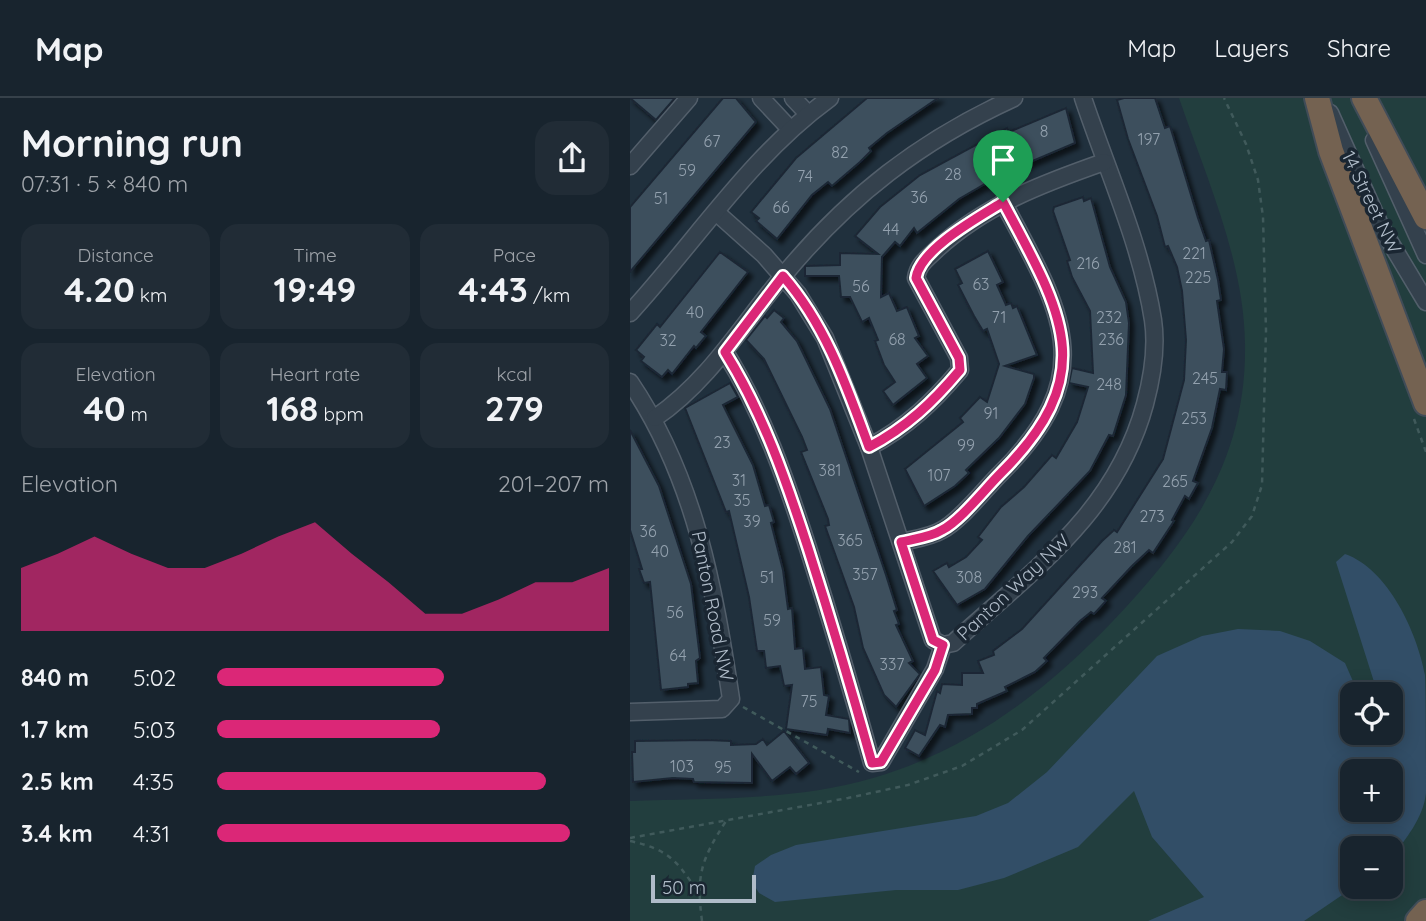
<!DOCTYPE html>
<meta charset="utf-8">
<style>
body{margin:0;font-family:Quicksand,sans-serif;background:#212c36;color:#f1f3f6;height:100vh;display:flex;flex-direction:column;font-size:26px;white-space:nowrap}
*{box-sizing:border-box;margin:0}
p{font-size:23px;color:#9fa4aa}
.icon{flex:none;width:38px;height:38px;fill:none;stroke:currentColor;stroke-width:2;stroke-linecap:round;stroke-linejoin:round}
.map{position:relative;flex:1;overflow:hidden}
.details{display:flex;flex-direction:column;background:#18242e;width:630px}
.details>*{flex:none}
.controls{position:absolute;left:710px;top:584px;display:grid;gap:14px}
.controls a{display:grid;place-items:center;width:63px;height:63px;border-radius:14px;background:#18242e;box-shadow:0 4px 18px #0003,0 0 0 2px #36414a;font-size:35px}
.scale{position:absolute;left:21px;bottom:18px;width:105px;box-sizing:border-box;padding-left:7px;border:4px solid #b0bcc9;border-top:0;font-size:19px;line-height:24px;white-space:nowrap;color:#b0bcc9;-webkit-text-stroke:5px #1a2632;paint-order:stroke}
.pin{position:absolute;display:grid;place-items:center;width:60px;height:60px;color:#fff;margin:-72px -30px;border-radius:50% 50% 50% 0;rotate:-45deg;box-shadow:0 0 7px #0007}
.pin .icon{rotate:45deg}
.round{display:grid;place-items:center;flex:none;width:74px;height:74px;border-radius:21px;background:#212c36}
.headline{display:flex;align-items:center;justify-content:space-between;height:119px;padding:0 21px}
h1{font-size:38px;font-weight:800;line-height:52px}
.stats{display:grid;grid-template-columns:repeat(3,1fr);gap:10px;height:119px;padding:7px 21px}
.stats div{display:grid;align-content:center;border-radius:18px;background:#212c36;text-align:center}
.stats b{font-size:35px;font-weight:800}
.stats small{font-size:19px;font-weight:400}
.stats p{font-size:19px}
.chart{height:196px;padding:14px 21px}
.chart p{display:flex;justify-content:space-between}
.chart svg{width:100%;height:126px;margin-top:7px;fill:#db2777;opacity:.7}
ul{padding:0 21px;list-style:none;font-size:23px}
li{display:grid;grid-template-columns:112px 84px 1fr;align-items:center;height:52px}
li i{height:18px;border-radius:9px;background:#db2777}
header{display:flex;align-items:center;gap:42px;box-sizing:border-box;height:98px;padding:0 35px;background:#18242e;border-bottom:2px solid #36414a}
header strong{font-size:33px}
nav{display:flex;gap:38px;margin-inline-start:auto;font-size:24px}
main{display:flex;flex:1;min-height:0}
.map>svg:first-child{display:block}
.green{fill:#223e3e;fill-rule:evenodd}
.water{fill:#324e67;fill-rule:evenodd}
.building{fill:#3c4f5d;stroke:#1c2834;stroke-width:2;filter:url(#shadow)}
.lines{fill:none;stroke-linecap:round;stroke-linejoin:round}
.minor-casing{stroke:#535f6b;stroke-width:19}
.highway-casing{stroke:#404c58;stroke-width:28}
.path{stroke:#405a5b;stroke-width:2.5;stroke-dasharray:5 5;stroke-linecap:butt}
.minor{stroke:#34414d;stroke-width:16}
.highway{stroke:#746251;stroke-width:24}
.route-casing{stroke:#fff;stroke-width:14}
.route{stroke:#db2777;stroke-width:9}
.labels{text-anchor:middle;stroke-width:7;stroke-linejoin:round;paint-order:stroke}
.number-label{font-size:16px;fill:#93a1ae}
.street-label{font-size:19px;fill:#b0bcc9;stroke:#1a2632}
</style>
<header>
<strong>Map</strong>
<nav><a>Map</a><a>Layers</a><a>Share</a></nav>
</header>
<main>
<section class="details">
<div class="headline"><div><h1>Morning run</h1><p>07:31 · 5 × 840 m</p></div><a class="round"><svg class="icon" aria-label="share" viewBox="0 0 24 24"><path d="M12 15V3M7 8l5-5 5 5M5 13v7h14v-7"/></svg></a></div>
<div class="stats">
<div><p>Distance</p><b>4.20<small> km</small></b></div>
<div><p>Time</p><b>19:49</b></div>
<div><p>Pace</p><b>4:43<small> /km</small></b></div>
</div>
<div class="stats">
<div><p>Elevation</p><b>40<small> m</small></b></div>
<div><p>Heart rate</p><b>168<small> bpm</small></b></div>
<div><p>kcal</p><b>279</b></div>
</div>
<div class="chart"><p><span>Elevation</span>201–207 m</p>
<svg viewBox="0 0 160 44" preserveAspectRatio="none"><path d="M0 44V22L10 17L20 11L30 17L40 22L50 22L60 17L70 11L80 6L90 17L100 27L110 38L120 38L130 33L140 27L150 27L160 22V44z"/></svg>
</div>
<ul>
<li><b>840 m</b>5:02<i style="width:58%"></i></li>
<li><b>1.7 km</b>5:03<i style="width:57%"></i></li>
<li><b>2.5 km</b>4:35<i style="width:84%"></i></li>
<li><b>3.4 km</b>4:31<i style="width:90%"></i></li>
</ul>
</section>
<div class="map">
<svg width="796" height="823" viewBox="0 0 796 823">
<defs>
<filter id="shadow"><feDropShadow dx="4.5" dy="4.5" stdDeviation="2" flood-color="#0009"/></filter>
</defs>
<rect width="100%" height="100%" fill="#20303d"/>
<path class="green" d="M549,0h247v823h-796v-120c81,-3 164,0 243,-23 96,-28 171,-85 239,-156 77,-81 135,-161 133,-278 -1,-84 -39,-167 -66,-246zM723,597h38v38h-38zM723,674h38v38h-38zM723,751h38v38h-38z"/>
<path class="water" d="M715,456c43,15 72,78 80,121 1,22 1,95 1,118 -3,26 -20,45 -35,66v-10h-38l1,38 -50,34h-156l56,-24 -52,-60 -18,-46 -56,56 -74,31 -46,12h-62l-121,12 -16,-9 -7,-11 3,-16 16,-11 25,-10 180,-29 32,-13 39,-31 110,-116 45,-20 36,-7 42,2 30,10 35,22 14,32h-6v38h38v-38h-18l2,-10 -39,-123zM723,674h38v38h-38z"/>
<g class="building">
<path d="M0,0h45l-19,22z"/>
<path d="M93,0h13l20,24 -126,150v-65z"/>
<path d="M237,0h71l-51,35 -18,15 2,3 -11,11 -28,24 -4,-4 -16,13 -35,44 -21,-18 3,-3 -8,-6 45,-54z"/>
<path d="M494,0h31l10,30 5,-2 28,92 8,23 3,-1 9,40 3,20 -4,1 7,48 -2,23h5l-1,18 -6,-1 -8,39 -19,53 5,2 -9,16 -4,-3 -13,24 2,1 -21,32 -4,-3 -17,16 -30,32 4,3 -12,13 -3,-2 -11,9 -36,37 3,3 -12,11 -30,15 2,4 -30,13v4h-5v6l-24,1 -3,12 -5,-2 -21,31 -14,-8 10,-18 10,5 12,-44 3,2 2,-9 20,1v-12h21l-5,-12 16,-6 -1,-4 29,-22 80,-88 12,-11 3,2 46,-73 21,-79 2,-40 -4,-49 -5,-24 -9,-21 -3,1 -8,-31 -29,-77 -11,-39z"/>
<path d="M436,10l9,35 -71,30 -45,26 -42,34 -3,-5 -14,18 -5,-4 -13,15 -1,40 8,-4 8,18 10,-4 12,29 -4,2 13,18 -11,8 10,14 -34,27 -10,-14 12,-9 -11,-17 -9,-24 3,-1 -9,-22 -7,4 -12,-25h-9l-2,-21h-34v-10l35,-1v-12l38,1 -23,-18 25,-29 40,-32 87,-47 2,4z"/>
<path d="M453,99l1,4 7,-3 19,69 16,35 3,21 -3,72 -13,41 -4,-1 -19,36 -62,65 -43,53 -28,16 -24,-34 14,-8 2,4 17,-10 16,-17 -4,-3 23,-30 23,-20 28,-32 4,3 21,-36 11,-35 -19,-4 3,-15 21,5 -3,-62 -18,-34 -5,-16 3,-1 -17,-49 1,-4z"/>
<path d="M358,153l15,31 -6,3 9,20 5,-2 2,5 4,-2 20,49 -32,11 29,8v4l-9,26 -26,34 -33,32 3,3 -14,13 -31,20 -19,-37 58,-47 -3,-4 20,-21 7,5 12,-38 -12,-35 -4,2 -9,-15 -16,-31 4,-2 -7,-14z"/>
<path d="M90,154l28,20 -47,60 5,4 -10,12 -2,-2 -22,28 -4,-4 -6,7 -21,-16 3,-4 -8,-7 21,-26 3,3z"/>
<path d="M144,212l10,8 -3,4 16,19 33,68 56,166 11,35 -3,1 5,13 -3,1 17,36 -4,2 11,11 -24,33 -12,-12 -21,-47 -9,-41 -29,-81 4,-1 -1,-6 -27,-67 6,-2 -5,-13 -38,-78 -18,-19 19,-24 2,2z"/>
<path d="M100,285l8,14 -15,8 30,60 12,41 4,-1 5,17 -3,1 12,47 5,39 4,-1 3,41 8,-1 2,21 16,-2 3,28 5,1 -3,19 23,4 1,14 -22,-4 -1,6 -41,-6 6,-44 -8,1 -4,-20 -14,2 -2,-17h-7l-8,-54 -20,-86 -3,1 -41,-104z"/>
<path d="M0,332l29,56 32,98 9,74 -4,3 2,22 -10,1v3l-27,3 -11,-108 -6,1 -5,-14h3l-12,-39z"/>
<path d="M154,633l25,32 -13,11 -6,-7 -18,14 -20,-27v29l-58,-1 -1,-3 -20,-1 -40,4 -1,-30h3v-11l72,-1 24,1v4l25,-1 7,-5 4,6z"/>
</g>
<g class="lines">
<g class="minor-casing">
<g id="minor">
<path d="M131,0l29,31"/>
<path d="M163,0l15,16"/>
<path d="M700,15l51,114 45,75"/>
<path d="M744,42l52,115"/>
<path d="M0,68l59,-68"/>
<path d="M87,115l47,42 34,39 27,44 44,109 64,193 10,5 10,-2c79,-72 163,-131 192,-239 7,-26 12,-57 8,-84 -12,-76 -46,-150 -70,-222"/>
<path d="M0,215c66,-72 120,-157 200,-215"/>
<path d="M95,254c38,61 61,128 83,196 23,72 44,143 64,215l9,-1 54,-93 8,-24"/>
<path d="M0,284c65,96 84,205 101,317l-9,10 -92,3"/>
<path d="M25,320c54,-37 87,-93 128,-142 66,-80 137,-135 231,-178"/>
<path d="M239,349c38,-20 64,-45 91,-77l-1,-12 -43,-80c2,-14 11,-19 21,-29 48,-44 107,-66 167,-87"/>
<path d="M271,444c13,-3 30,-5 41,-12 18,-9 43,-41 58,-56 102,-101 62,-162 3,-272"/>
</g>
</g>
<g class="highway-casing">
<g id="highway">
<path d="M687,0l14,53 95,252"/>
<path d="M734,0l62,119"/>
<path d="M788,823l8,-9"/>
</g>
</g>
<g class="path">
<path d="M784,321l12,33"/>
<path d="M113,609l116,65"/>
<path d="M0,740l218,-40 60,-13 54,-19 60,-36 210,-188 20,-26 10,-31 4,-154 -3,-114 -5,-37 -12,-36 -22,-46"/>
<path d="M0,743c37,8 47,19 67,50"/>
<path d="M72,823c-6,-46 -1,-61 24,-100"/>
</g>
<use href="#minor" class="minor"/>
<use href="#highway" class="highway"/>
</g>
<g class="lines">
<g class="route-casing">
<path id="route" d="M373,104c59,111 99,171 -3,272 -15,15 -40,47 -58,56 -11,7 -28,9 -41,12l32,98 10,5 -8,25 -54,92 -9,1c-20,-72 -41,-143 -64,-215 -22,-68 -45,-135 -83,-196l58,-76c43,49 64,111 86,171 38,-20 64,-45 91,-77l-1,-12 -43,-80c4,-29 63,-61 87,-76z"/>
</g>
<use href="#route" class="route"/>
</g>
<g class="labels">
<g class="number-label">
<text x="414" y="39">8</text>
<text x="519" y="47">197</text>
<text x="82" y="49">67</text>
<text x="210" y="60">82</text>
<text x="57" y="78">59</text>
<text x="323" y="82">28</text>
<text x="175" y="84">74</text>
<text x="289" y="105">36</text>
<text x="31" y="106">51</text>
<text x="151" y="115">66</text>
<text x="261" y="137">44</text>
<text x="564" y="161">221</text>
<text x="458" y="171">216</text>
<text x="568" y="185">225</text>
<text x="351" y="192">63</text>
<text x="231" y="194">56</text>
<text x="65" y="220">40</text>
<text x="369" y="225">71</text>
<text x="479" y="225">232</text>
<text x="267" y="247">68</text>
<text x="481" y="247">236</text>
<text x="38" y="248">32</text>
<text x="575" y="286">245</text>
<text x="479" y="292">248</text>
<text x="361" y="321">91</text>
<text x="564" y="326">253</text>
<text x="92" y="350">23</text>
<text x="336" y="353">99</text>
<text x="200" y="378">381</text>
<text x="309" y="383">107</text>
<text x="109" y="388">31</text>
<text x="545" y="389">265</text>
<text x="112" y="408">35</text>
<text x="522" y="424">273</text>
<text x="122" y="429">39</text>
<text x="18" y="439">36</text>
<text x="220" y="448">365</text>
<text x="495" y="455">281</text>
<text x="30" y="459">40</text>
<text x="235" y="482">357</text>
<text x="137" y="485">51</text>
<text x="339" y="485">308</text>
<text x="455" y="500">293</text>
<text x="45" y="520">56</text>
<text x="142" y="528">59</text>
<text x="48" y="563">64</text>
<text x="262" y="572">337</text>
<text x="179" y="609">75</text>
<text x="52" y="674">103</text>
<text x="93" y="675">95</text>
</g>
<g class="street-label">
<text transform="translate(742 104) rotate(64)" y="7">14 Street NW</text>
<text transform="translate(383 489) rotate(-43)" y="7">Panton Way NW</text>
<text transform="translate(83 508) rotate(79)" y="7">Panton Road NW</text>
</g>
</g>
</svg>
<div class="controls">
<a><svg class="icon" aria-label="locate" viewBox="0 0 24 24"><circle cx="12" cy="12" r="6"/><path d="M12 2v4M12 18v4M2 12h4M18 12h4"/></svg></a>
<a>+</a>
<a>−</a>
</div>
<div class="scale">50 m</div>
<div class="pin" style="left:373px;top:104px;background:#1e9e55"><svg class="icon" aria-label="arrive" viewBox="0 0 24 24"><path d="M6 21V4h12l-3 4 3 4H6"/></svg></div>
</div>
</main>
